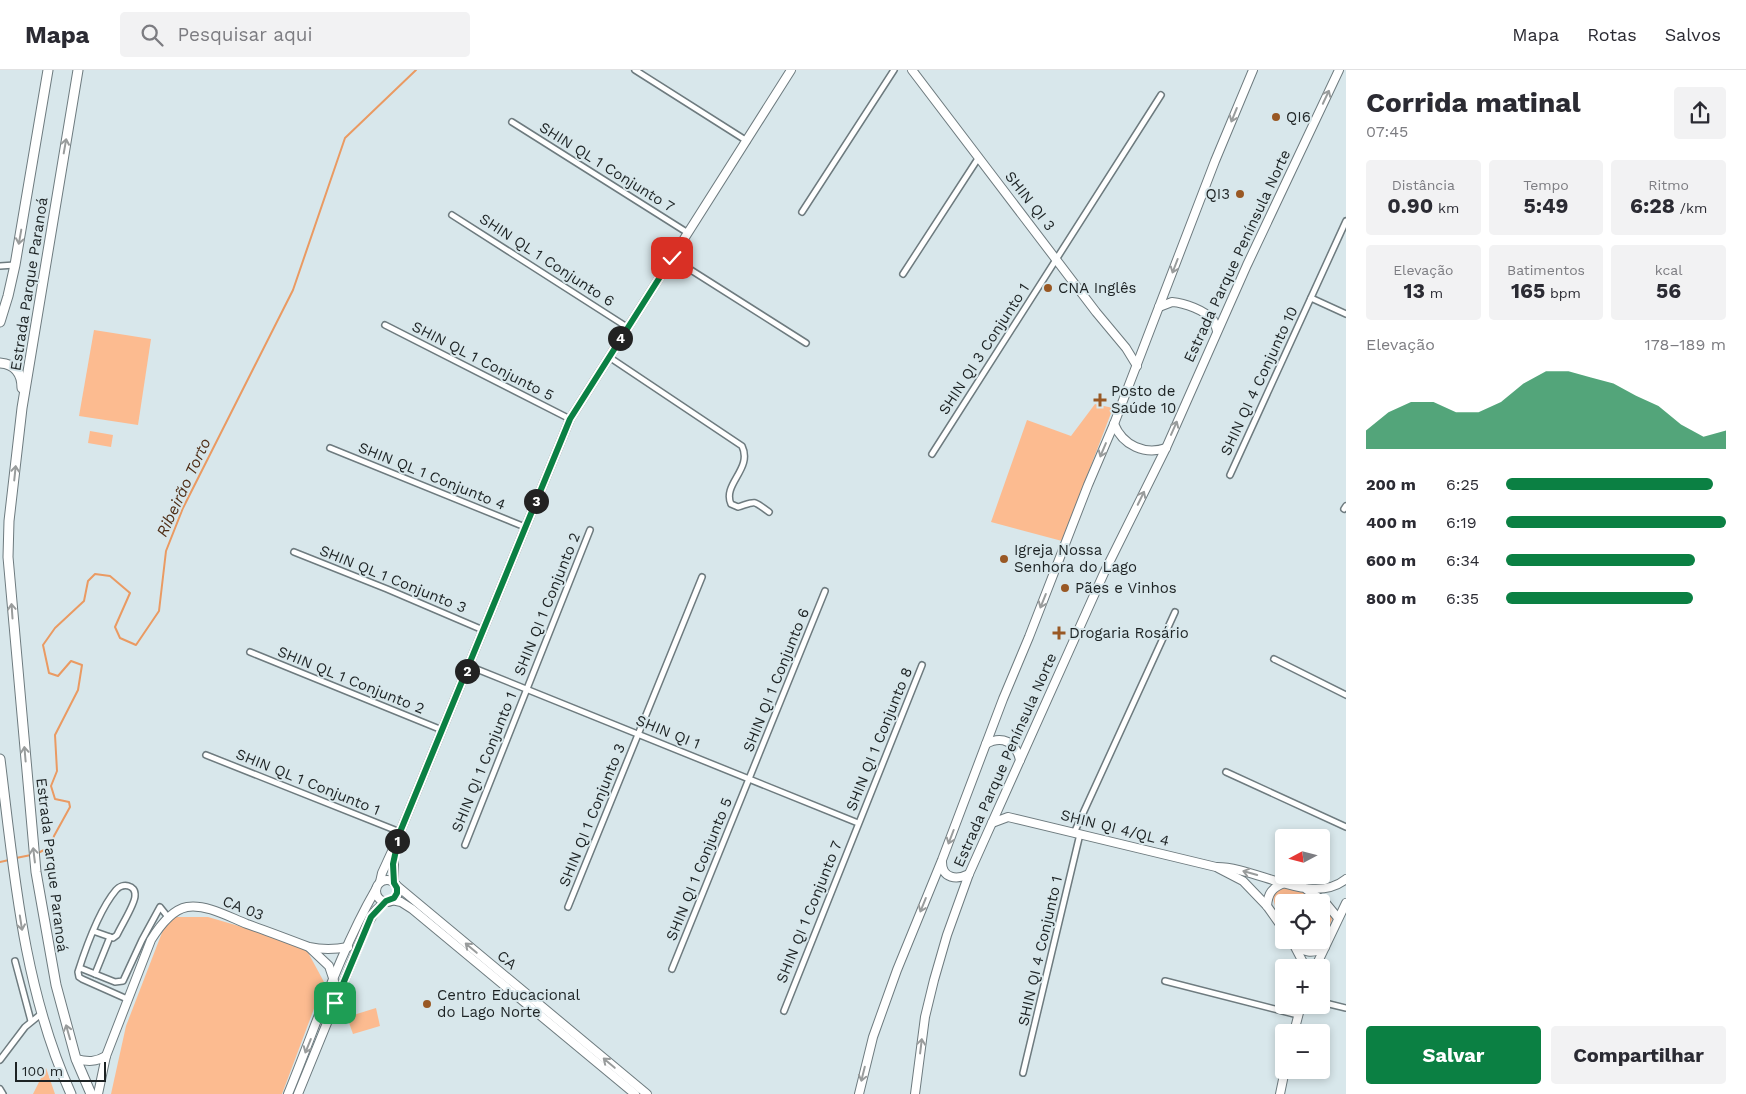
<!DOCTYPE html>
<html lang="pt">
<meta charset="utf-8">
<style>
body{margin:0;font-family:"Work Sans",sans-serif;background:#f2f2f3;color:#2b2b33;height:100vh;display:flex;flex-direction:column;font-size:19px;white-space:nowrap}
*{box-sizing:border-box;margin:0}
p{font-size:16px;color:#7c7c81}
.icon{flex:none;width:28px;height:28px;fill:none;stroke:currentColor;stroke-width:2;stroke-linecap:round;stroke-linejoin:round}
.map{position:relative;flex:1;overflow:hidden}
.details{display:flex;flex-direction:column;background:#fff;width:400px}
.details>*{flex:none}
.needle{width:32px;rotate:263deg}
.fabs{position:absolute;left:1275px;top:759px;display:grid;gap:10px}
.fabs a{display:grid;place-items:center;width:55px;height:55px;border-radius:5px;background:#fff;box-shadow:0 2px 8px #0003;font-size:25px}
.scale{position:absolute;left:15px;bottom:12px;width:91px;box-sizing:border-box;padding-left:5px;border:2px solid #1d2324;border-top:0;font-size:14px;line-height:18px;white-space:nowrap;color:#1d2324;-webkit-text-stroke:4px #d8e7eb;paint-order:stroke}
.pin{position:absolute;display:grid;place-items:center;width:42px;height:42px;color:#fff;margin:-21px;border-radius:10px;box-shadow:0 2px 8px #0006}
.km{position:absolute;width:25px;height:25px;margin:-12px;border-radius:50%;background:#222;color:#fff;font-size:14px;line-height:25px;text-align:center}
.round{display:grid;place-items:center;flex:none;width:52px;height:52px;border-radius:5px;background:#f2f2f3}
.head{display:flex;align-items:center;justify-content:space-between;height:85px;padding:0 20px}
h1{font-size:28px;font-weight:700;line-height:38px}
.metrics{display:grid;grid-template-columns:repeat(3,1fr);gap:8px;height:85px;padding:5px 20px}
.metrics div{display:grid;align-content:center;border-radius:5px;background:#f2f2f3;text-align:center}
.metrics b{font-size:21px;font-weight:700}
.metrics small{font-size:14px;font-weight:400}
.metrics p{font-size:14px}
.chart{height:140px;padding:10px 20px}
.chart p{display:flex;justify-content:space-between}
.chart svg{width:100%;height:90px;margin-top:5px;fill:#0b8043;opacity:.7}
.action{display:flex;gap:10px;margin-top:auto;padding:10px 20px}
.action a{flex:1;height:58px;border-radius:5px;background:#0b8043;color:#fff;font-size:20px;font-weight:700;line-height:58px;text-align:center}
.action a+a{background:#f2f2f3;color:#2b2b33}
ul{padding:0 20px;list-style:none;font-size:16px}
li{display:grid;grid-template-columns:80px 60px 1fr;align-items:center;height:38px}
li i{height:12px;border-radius:6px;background:#0b8043}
header{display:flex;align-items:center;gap:30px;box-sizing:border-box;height:70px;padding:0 25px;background:#fff;border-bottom:1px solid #e1e1e2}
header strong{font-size:24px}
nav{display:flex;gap:28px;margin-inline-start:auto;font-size:18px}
.search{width:350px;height:45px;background:#f2f2f3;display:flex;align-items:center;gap:12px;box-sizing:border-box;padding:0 18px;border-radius:5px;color:#7c7c81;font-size:19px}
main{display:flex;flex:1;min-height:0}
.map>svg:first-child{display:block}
.green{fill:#fcbb90}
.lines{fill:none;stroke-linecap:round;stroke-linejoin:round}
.stream{stroke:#ea9a62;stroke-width:2}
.street-casing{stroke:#6e7b7f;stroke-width:8}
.secondary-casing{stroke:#6e7b7f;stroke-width:10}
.primary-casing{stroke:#6e7b7f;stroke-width:11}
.street{stroke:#fff;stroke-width:5}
.secondary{stroke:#fff;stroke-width:8}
.primary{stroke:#fff;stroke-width:9}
.oneway{stroke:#999c9c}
.route-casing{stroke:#fff;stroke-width:10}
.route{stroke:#0b8043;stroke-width:6}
.poi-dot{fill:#995824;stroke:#d8e7eb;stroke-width:2}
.labels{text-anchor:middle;stroke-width:4;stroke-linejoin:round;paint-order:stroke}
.poi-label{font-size:15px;fill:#1d2324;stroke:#d8e7eb;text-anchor:start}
.street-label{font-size:15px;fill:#1d2324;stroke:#d8e7eb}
.water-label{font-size:16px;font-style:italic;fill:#502f17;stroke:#d8e7eb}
</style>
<header>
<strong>Mapa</strong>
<div class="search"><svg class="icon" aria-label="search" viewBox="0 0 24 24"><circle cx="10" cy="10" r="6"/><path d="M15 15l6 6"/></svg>Pesquisar aqui</div>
<nav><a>Mapa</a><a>Rotas</a><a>Salvos</a></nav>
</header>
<main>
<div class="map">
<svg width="1346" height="1024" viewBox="0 0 1346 1024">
<rect width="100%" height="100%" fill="#d8e7eb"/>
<g class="green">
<path d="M94,260l57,9 -13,86 -59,-9z"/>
<path d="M1095,334l18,4 -51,133 -71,-19 36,-102 44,16z"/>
<path d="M90,361l23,4 -2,12 -23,-4z"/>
<path d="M1289,818l16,4 16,10h-37v15l-9,-11 -2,-10 4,-7z"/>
<path d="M1321,833l7,5 4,11 -8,21 -11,3 -9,-1 -2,-2h19z"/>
<path d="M168,847h40l96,28 20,37 -42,112h-171l15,-68z"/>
<path d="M376,938l4,18 -27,8 -6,-17z"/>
<path d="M46,998l9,26h-22z"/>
</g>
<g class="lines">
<g class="stream">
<path d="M38,783l14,-7 2,-10 16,-29 -1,-5 -14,-3 -4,-13 6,-15 -2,-36 23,-45 4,-25 -11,-4 -13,15 -9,-3 -6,-28 12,-17 29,-27 4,-20 7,-7 15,2 20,17 -15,34 5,11 16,7 23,-34 7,-60 17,-43 110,-218 52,-152 71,-68"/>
<path d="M16,788l15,-3"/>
<path d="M0,792l9,-2"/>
</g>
<g class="street-casing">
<g id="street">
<path d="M635,0l112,71"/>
<path d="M512,52l176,111"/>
<path d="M802,142l92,-142"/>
<path d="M452,145l175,112"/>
<path d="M672,188l134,85"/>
<path d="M0,196l15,-1"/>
<path d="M903,204l76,-117"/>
<path d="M1311,228l35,16"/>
<path d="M385,255l185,94"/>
<path d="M609,287l133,89c11,23 -20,38 -11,58l7,3c19,-6 14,-7 31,5"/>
<path d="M330,378l195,79"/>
<path d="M932,384l229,-359"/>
<path d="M1230,405l116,-254"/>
<path d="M1344,439l2,-3"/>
<path d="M294,482l93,37 96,41"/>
<path d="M250,582l192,78"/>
<path d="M1274,589l72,36"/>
<path d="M469,596l389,157"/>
<path d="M206,685l194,77"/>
<path d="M1226,702l120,55"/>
<path d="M1074,763l101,-221"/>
<path d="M465,775l125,-315"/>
<path d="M568,837l134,-330"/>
<path d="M93,861l20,7 4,-3c4,-9 18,-31 18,-39 1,-12 -13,-13 -19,-6 -17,20 -30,57 -38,82l1,5 3,2 45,20"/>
<path d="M15,891l16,60"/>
<path d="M80,898l35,14 8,-1 19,-41 18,-33 8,10"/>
<path d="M672,899l153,-378"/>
<path d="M95,904l15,-37"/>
<path d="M1165,911l133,34"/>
<path d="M1321,932l25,6"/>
<path d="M784,941l138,-346"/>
<path d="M0,990l25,-33 16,-13"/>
<path d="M1023,1003l57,-239"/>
<path d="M0,1019l3,5"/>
</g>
</g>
<g class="secondary-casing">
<g id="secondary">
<path d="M912,0l184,242 30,36 11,18"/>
<path d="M1159,237l13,-5c13,1 32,8 41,18 2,3 3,7 4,11"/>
<path d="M1114,354c9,22 31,31 52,24"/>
<path d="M986,674c16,-9 30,-2 34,16"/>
<path d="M992,753l16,-6 208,50c39,-1 96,40 130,12"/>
<path d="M942,792c0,17 15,18 27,12"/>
<path d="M1218,798l25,13 24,25 17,24"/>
<circle cx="387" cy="821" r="11"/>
<path d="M380,812l2,-9 11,-24"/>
<path d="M394,813v-27l6,-24 170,-413 221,-349"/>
<path d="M396,815l251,209"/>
<path d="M1307,820l17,11 14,17"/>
<path d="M392,830l9,2 11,7 223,185"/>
<path d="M1267,836c1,-13 5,-18 17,-23"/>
<path d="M1293,874c11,8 19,11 32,3"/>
<path d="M1295,877l11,21"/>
<path d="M310,878l19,18 5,15"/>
<path d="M1315,898l31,-65"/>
<path d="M1294,962l7,-27"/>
<path d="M76,989c12,3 20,3 30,-3"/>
<path d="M98,1024l8,-38 45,-116c8,-13 20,-30 36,-33 20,-3 42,10 60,17 20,7 41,15 62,23 14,3 24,3 39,0"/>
<path d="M288,1024c28,-68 51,-141 88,-205"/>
<path d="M298,1024l69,-169 9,-15 10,-9"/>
<path d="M859,1024l14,-57 24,-67 45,-110 61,-161 26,-62 59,-152 26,-61 101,-263 38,-91"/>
<path d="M915,1024l10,-77 9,-37 13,-45 22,-61 135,-301 62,-125 81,-183 92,-195"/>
<path d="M1280,1024l5,-24"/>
</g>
</g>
<g class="primary-casing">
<g id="primary">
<path d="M78,0l-56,338 -13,113 -1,36 28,315 20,113 20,74 15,35"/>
<path d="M0,252l8,-26 7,-31 33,-195"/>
<path d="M0,293c15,1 22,10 22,25"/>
<path d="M0,689c14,113 23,229 71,335"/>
</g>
</g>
<use href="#street" class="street"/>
<use href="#secondary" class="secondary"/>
<use href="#primary" class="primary"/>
</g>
<defs><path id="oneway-shaft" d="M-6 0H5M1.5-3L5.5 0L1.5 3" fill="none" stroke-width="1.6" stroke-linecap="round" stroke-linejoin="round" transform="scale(1.25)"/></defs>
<g class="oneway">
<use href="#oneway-shaft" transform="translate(1326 27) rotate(-65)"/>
<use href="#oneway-shaft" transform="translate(1234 45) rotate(112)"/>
<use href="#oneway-shaft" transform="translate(65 76) rotate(-80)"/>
<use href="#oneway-shaft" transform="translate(20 167) rotate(100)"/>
<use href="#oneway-shaft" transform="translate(1175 196) rotate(111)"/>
<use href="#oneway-shaft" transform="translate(1174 358) rotate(-66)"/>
<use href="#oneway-shaft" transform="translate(1103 380) rotate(113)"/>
<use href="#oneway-shaft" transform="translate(15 403) rotate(-84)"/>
<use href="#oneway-shaft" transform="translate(1141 428) rotate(-64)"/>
<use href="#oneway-shaft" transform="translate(1043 531) rotate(112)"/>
<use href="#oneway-shaft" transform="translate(12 541) rotate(-94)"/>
<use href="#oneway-shaft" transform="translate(25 684) rotate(-95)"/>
<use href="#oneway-shaft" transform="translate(951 767) rotate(111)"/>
<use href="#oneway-shaft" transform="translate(34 785) rotate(-97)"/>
<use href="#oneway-shaft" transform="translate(1250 803) rotate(-164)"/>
<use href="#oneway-shaft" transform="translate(923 835) rotate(112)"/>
<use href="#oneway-shaft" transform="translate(21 853) rotate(81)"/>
<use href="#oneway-shaft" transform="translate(471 878) rotate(-140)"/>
<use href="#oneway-shaft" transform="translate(68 962) rotate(-106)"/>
<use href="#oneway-shaft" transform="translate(308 976) rotate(112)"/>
<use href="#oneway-shaft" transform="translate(921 976) rotate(-83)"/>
<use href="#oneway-shaft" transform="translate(609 993) rotate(-140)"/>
<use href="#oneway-shaft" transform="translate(863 1004) rotate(104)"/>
</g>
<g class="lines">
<g class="route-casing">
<path id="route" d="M335,933l36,-86 15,-16 8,-3 3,-5v-5l-3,-5 -1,-19 7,-32 170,-413 102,-161"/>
</g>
<use href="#route" class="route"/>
</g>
<g class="poi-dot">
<circle cx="1276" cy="47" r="5"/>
<circle cx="1240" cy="124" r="5"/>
<circle cx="1048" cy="218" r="5"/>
<path d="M1097.5 322.5h5v5h5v5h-5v5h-5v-5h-5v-5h5z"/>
<circle cx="1004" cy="489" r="5"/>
<circle cx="1065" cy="518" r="5"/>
<path d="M1056.5 555.5h5v5h5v5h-5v5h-5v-5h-5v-5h5z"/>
<circle cx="427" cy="934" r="5"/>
</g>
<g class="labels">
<g class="poi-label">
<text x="1286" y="52">QI6</text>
<text x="1230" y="129" text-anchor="end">QI3</text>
<text x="1058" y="223">CNA Inglês</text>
<text x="1111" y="326">Posto de<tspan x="1111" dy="17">Saúde 10</tspan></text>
<text x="1014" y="485">Igreja Nossa<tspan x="1014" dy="17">Senhora do Lago</tspan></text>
<text x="1075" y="523">Pães e Vinhos</text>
<text x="1069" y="568">Drogaria Rosário</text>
<text x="437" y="930">Centro Educacional<tspan x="437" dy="17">do Lago Norte</tspan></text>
</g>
<g class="street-label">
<text transform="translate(607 97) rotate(32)" y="5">SHIN QL 1 Conjunto 7</text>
<text transform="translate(1030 131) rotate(52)" y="5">SHIN QI 3</text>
<text transform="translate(1237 186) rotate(-65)" y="5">Estrada Parque Península Norte</text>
<text transform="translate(547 190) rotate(33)" y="5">SHIN QL 1 Conjunto 6</text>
<text transform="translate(29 214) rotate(-81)" y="5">Estrada Parque Paranoá</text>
<text transform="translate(984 279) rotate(-57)" y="5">SHIN QI 3 Conjunto 1</text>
<text transform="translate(483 291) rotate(27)" y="5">SHIN QL 1 Conjunto 5</text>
<text transform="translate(1259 311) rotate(-65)" y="5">SHIN QI 4 Conjunto 10</text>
<text transform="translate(432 406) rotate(22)" y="5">SHIN QL 1 Conjunto 4</text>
<text transform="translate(393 509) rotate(22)" y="5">SHIN QL 1 Conjunto 3</text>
<text transform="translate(547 534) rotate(-68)" y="5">SHIN QI 1 Conjunto 2</text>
<text transform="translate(351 610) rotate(22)" y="5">SHIN QL 1 Conjunto 2</text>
<text transform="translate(776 610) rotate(-68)" y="5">SHIN QI 1 Conjunto 6</text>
<text transform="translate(668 662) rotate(22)" y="5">SHIN QI 1</text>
<text transform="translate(879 669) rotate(-68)" y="5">SHIN QI 1 Conjunto 8</text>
<text transform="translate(1005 690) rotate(-66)" y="5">Estrada Parque Península Norte</text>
<text transform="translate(484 692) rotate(-68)" y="5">SHIN QI 1 Conjunto 1</text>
<text transform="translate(308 712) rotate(22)" y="5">SHIN QL 1 Conjunto 1</text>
<text transform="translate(592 745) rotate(-68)" y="5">SHIN QI 1 Conjunto 3</text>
<text transform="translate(1115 758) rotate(14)" y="5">SHIN QI 4/QL 4</text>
<text transform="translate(52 795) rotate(83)" y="5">Estrada Parque Paranoá</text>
<text transform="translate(699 799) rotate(-68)" y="5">SHIN QI 1 Conjunto 5</text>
<text transform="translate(243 838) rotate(21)" y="5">CA 03</text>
<text transform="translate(809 842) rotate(-68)" y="5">SHIN QI 1 Conjunto 7</text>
<text transform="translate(1040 881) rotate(-77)" y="5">SHIN QI 4 Conjunto 1</text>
<text transform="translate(507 890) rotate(40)" y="5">CA</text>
</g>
<g class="water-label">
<text transform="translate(183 417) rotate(-65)" y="6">Ribeirão Torto</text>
</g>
</g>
</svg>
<div class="fabs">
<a><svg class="needle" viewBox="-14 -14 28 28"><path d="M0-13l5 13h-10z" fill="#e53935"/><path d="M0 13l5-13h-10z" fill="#7c7c81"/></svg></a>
<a><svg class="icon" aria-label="locate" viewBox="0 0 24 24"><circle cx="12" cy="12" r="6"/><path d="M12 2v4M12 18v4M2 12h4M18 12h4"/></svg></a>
<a>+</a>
<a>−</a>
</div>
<div class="scale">100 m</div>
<div class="pin" style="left:335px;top:933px;background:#1e9e55"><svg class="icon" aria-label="arrive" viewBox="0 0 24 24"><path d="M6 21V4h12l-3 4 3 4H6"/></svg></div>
<div class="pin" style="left:672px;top:188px;background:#d93025"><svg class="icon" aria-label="check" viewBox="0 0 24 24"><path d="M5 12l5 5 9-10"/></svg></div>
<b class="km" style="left:397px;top:771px">1</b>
<b class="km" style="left:467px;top:601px">2</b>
<b class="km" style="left:536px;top:431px">3</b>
<b class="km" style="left:620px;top:268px">4</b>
</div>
<section class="details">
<div class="head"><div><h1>Corrida matinal</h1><p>07:45</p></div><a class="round"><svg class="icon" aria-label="share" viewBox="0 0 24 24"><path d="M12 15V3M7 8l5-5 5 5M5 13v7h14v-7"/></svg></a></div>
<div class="metrics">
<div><p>Distância</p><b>0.90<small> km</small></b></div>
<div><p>Tempo</p><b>5:49</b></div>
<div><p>Ritmo</p><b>6:28<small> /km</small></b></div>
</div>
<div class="metrics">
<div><p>Elevação</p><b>13<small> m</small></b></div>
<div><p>Batimentos</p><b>165<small> bpm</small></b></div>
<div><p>kcal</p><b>56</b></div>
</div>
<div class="chart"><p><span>Elevação</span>178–189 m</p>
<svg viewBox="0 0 160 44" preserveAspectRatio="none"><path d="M0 44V35L10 26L20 21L30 21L40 26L50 26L60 21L70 12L80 6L90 6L100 9L110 12L120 18L130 23L140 32L150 38L160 35V44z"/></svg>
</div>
<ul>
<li><b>200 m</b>6:25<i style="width:94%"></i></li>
<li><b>400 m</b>6:19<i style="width:100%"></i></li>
<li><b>600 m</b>6:34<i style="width:86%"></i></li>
<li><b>800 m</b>6:35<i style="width:85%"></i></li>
</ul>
<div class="action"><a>Salvar</a><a>Compartilhar</a></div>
</section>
</main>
